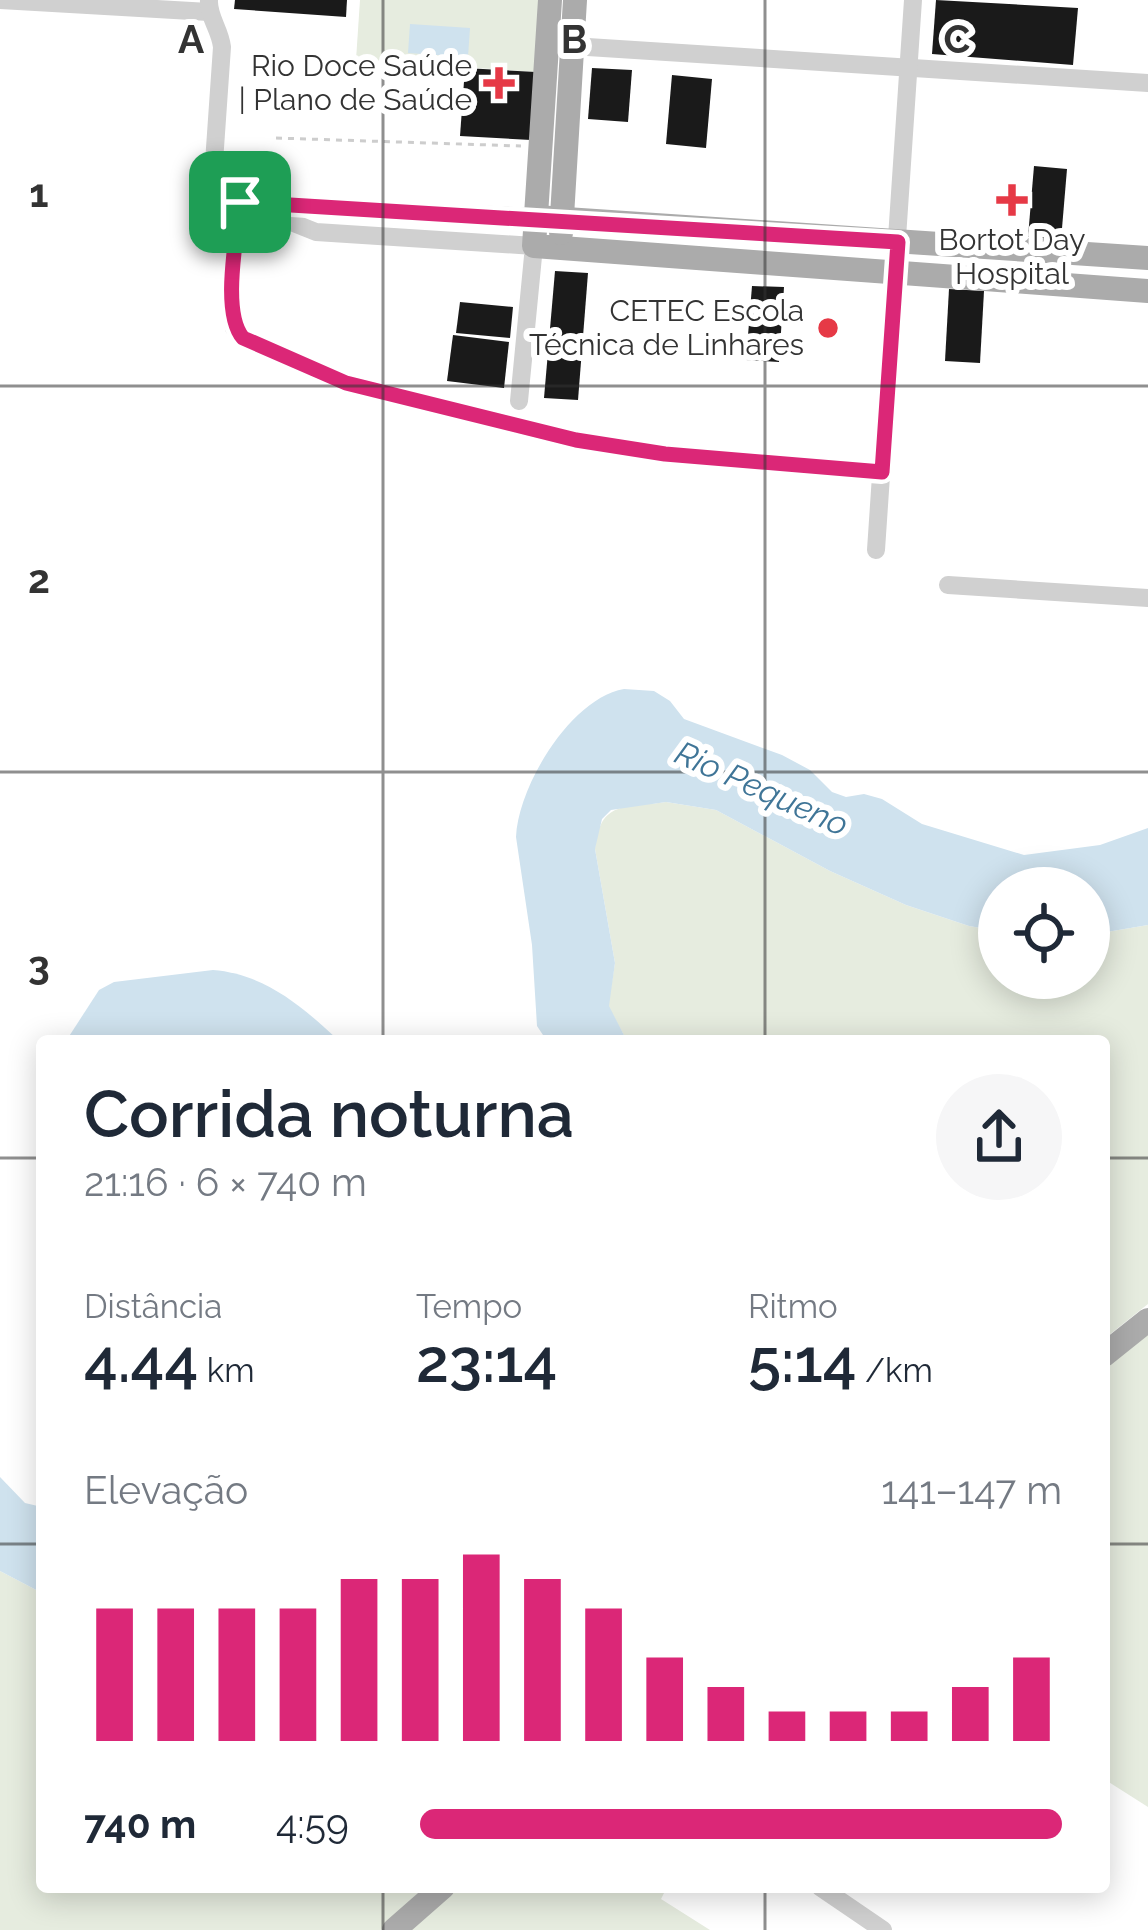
<!DOCTYPE html>
<html lang="pt">
<meta charset="utf-8">
<style>
body{margin:0;font-family:Raleway,sans-serif;background:#f6f6f7;color:#1f2937;height:100vh;display:flex;flex-direction:column;font-size:45px;white-space:nowrap}
*{box-sizing:border-box;margin:0}
p{font-size:39px;color:#747a83}
.icon{flex:none;width:66px;height:66px;fill:none;stroke:currentColor;stroke-width:2;stroke-linecap:round;stroke-linejoin:round}
.map{position:relative;flex:1;overflow:hidden}
.side{position:absolute;left:36px;top:1035px;width:1074px;height:858px;display:flex;flex-direction:column;background:#fff;border-radius:12px;box-shadow:0 6px 30px #0003}
.side>*{flex:none}
.tools{position:absolute;left:978px;top:867px;display:grid;gap:24px}
.tools a{display:grid;place-items:center;width:132px;height:132px;border-radius:50%;background:#fff;box-shadow:0 6px 30px #0003;font-size:60px}
.pin{position:absolute;display:grid;place-items:center;width:102px;height:102px;color:#fff;margin:-51px;border-radius:24px;box-shadow:0 6px 18px #0006}
.round{display:grid;place-items:center;flex:none;width:126px;height:126px;border-radius:63px;background:#f6f6f7}
.overview{display:flex;align-items:center;justify-content:space-between;height:204px;padding:0 48px}
h1{font-size:66px;font-weight:600;line-height:90px}
.stats{display:grid;grid-template-columns:repeat(3,1fr);gap:18px;height:204px;padding:12px 48px}
.stats div{display:grid;align-content:center}
.stats b{font-size:60px;font-weight:600}
.stats small{font-size:33px;font-weight:400}
.stats p{font-size:33px}
.chart{height:336px;padding:24px 48px}
.chart p{display:flex;justify-content:space-between}
.chart svg{width:100%;height:216px;margin-top:12px;stroke:#db2777;stroke-width:6}
ul{padding:0 48px;list-style:none;font-size:39px}
li{display:grid;grid-template-columns:192px 144px 1fr;align-items:center;height:90px}
li i{height:30px;border-radius:15px;background:#db2777}
.map>svg:first-child{display:block}
.green{fill:#e6ecdf}
.water{fill:#cfe2ee}
.building{fill:#1a1a1a}
.lines{fill:none;stroke-linecap:round;stroke-linejoin:round}
.path{stroke:#cdcdcd;stroke-width:3;stroke-dasharray:6 6;stroke-linecap:butt}
.minor{stroke:#d0d0d0;stroke-width:18}
.major{stroke:#ababab;stroke-width:24}
.route-casing{stroke:#fff;stroke-width:24}
.route{stroke:#db2777;stroke-width:15}
.grid{fill:none;stroke:#333;stroke-width:3;stroke-opacity:0.55}
.poi-dot{fill:#e63946;stroke:#fff;stroke-width:4.5}
.labels{text-anchor:middle;stroke-width:12;stroke-linejoin:round;paint-order:stroke}
.poi-label{font-size:30px;fill:#333;stroke:#fff;text-anchor:end}
.water-label{font-size:33px;font-style:italic;fill:#3f7597;stroke:#fff}
.grid-label{font-size:39px;text-anchor:middle;font-weight:bold;fill:#333;stroke:#fff;stroke-width:12;stroke-linejoin:round;paint-order:stroke}
</style>
<div class="map">
<svg width="1148" height="1930" viewBox="0 0 1148 1930">
<rect width="100%" height="100%" fill="#fff"/>
<g class="green">
<path d="M360,0h181l-5,72 -180,-12z"/>
<path d="M666,802l50,8 114,61 76,34 63,21 30,5v47h90v-43l59,-10v379l-44,35v-298h-477l-19,-35 7,-43 -20,-114c5,-49 30,-41 71,-47z"/>
<path d="M1148,1330v477l-44,-28v-415z"/>
<path d="M0,1571l42,22v294h382l-43,43h-381z"/>
<path d="M453,1887h214l-6,12 49,31h-304z"/>
</g>
<g class="water">
<path d="M410,24l60,4 -2,29 -60,-4z"/>
<path d="M624,689l30,2 16,10 14,18 98,36 28,15 22,22 14,5 18,-3 18,5 40,25 102,31 76,-10 48,-17v97l-59,10v-47h-90v43l-30,-5 -63,-21 -76,-34 -114,-61 -50,-8 -55,8 -9,9 -7,30 20,114 -6,43 18,35h-80l-10,-15 -5,-81 -16,-108c2,-51 55,-139 108,-148z"/>
<path d="M213,970c52,4 90,37 126,71h-273l33,-51 15,-8z"/>
<path d="M0,1477l25,26 17,4v86l-42,-22z"/>
</g>
<g class="building">
<path d="M235,0h112l-1,17 -112,-8z"/>
<path d="M936,0l142,8 -5,57 -141,-11z"/>
<path d="M465,68l71,4 -5,68 -71,-4z"/>
<path d="M592,68l40,2 -4,52 -40,-3z"/>
<path d="M672,75l40,4 -6,69 -40,-4z"/>
<path d="M1034,166l33,3 -6,71 -33,-3z"/>
<path d="M555,271l33,2 -10,127 -34,-2z"/>
<path d="M752,286l32,1 -5,75 -33,-2z"/>
<path d="M949,289l35,2 -4,72 -35,-2z"/>
<path d="M460,302l53,5 -3,31 -54,-5z"/>
<path d="M453,335l56,7 -5,46 -57,-7z"/>
</g>
<g class="lines">
<path class="path" d="M276,138l245,8"/>
<g class="minor">
<path d="M0,0l209,12"/>
<path d="M209,0c-1,17 11,29 13,47l-10,144 9,9 19,3 -8,103 2,22 9,10 103,45 230,57 89,14 217,18"/>
<path d="M572,46l576,37"/>
<path d="M240,203l296,14"/>
<path d="M277,204l14,18 25,10 218,14 -15,155"/>
<path d="M876,550l37,-550"/>
<path d="M948,585l200,13"/>
<path d="M820,1887l63,43"/>
</g>
<g class="major">
<path d="M550,0l-16,246 614,45"/>
<path d="M536,217l612,41"/>
<path d="M561,233l14,-233"/>
<path d="M1104,1355l44,-35"/>
<path d="M394,1930l49,-43"/>
</g>
</g>
<g class="lines">
<g class="route-casing">
<path id="route" d="M240,202l658,40 -16,230 -217,-18 -89,-14 -230,-57 -103,-45c-22,-26 -6,-101 -3,-136z"/>
</g>
<use href="#route" class="route"/>
</g>
<path class="grid" d="M383,0v1041M765,0v1041M0,386h1148M0,772h1148M0,1158h42M1104,1158h44M0,1544h42M1104,1544h44M383,1887v43M765,1887v43"/>
<g class="poi-dot">
<path d="M493 65h12v12h12v12h-12v12h-12v-12h-12v-12h12z"/>
<path d="M1006 182h12v12h12v12h-12v12h-12v-12h-12v-12h12z"/>
<circle cx="828" cy="328" r="12"/>
</g>
<g class="labels">
<g class="poi-label">
<text x="472" y="76">Rio Doce Saúde<tspan x="472" dy="34">| Plano de Saúde</tspan></text>
<text x="1012" y="250" text-anchor="middle">Bortot Day<tspan x="1012" dy="34">Hospital</tspan></text>
<text x="804" y="321">CETEC Escola<tspan x="804" dy="34">Técnica de Linhares</tspan></text>
</g>
<g class="water-label">
<text transform="translate(762 788) rotate(24)" y="12">Rio Pequeno</text>
</g>
</g>
<g class="grid-label">
<text x="191" y="53">A</text>
<text x="574" y="53">B</text>
<text x="957" y="53">C</text>
<text x="39" y="207">1</text>
<text x="39" y="593">2</text>
<text x="39" y="979">3</text>
</g>
</svg>
<div class="tools">
<a><svg class="icon" aria-label="locate" viewBox="0 0 24 24"><circle cx="12" cy="12" r="6"/><path d="M12 2v4M12 18v4M2 12h4M18 12h4"/></svg></a>
</div>
<div class="pin" style="left:240px;top:202px;background:#1e9e55"><svg class="icon" aria-label="arrive" viewBox="0 0 24 24"><path d="M6 21V4h12l-3 4 3 4H6"/></svg></div>
<section class="side">
<div class="overview"><div><h1>Corrida noturna</h1><p>21:16 · 6 × 740 m</p></div><a class="round"><svg class="icon" aria-label="share" viewBox="0 0 24 24"><path d="M12 15V3M7 8l5-5 5 5M5 13v7h14v-7"/></svg></a></div>
<div class="stats">
<div><p>Distância</p><b>4.44<small> km</small></b></div>
<div><p>Tempo</p><b>23:14</b></div>
<div><p>Ritmo</p><b>5:14<small> /km</small></b></div>
</div>
<div class="chart"><p><span>Elevação</span>141–147 m</p>
<svg viewBox="0 0 160 44" preserveAspectRatio="none"><path d="M5 44V17M15 44V17M25 44V17M35 44V17M45 44V11M55 44V11M65 44V6M75 44V11M85 44V17M95 44V27M105 44V33M115 44V38M125 44V38M135 44V38M145 44V33M155 44V27"/></svg>
</div>
<ul>
<li><b>740 m</b>4:59<i style="width:100%"></i></li>
</ul>
</section>
</div>
